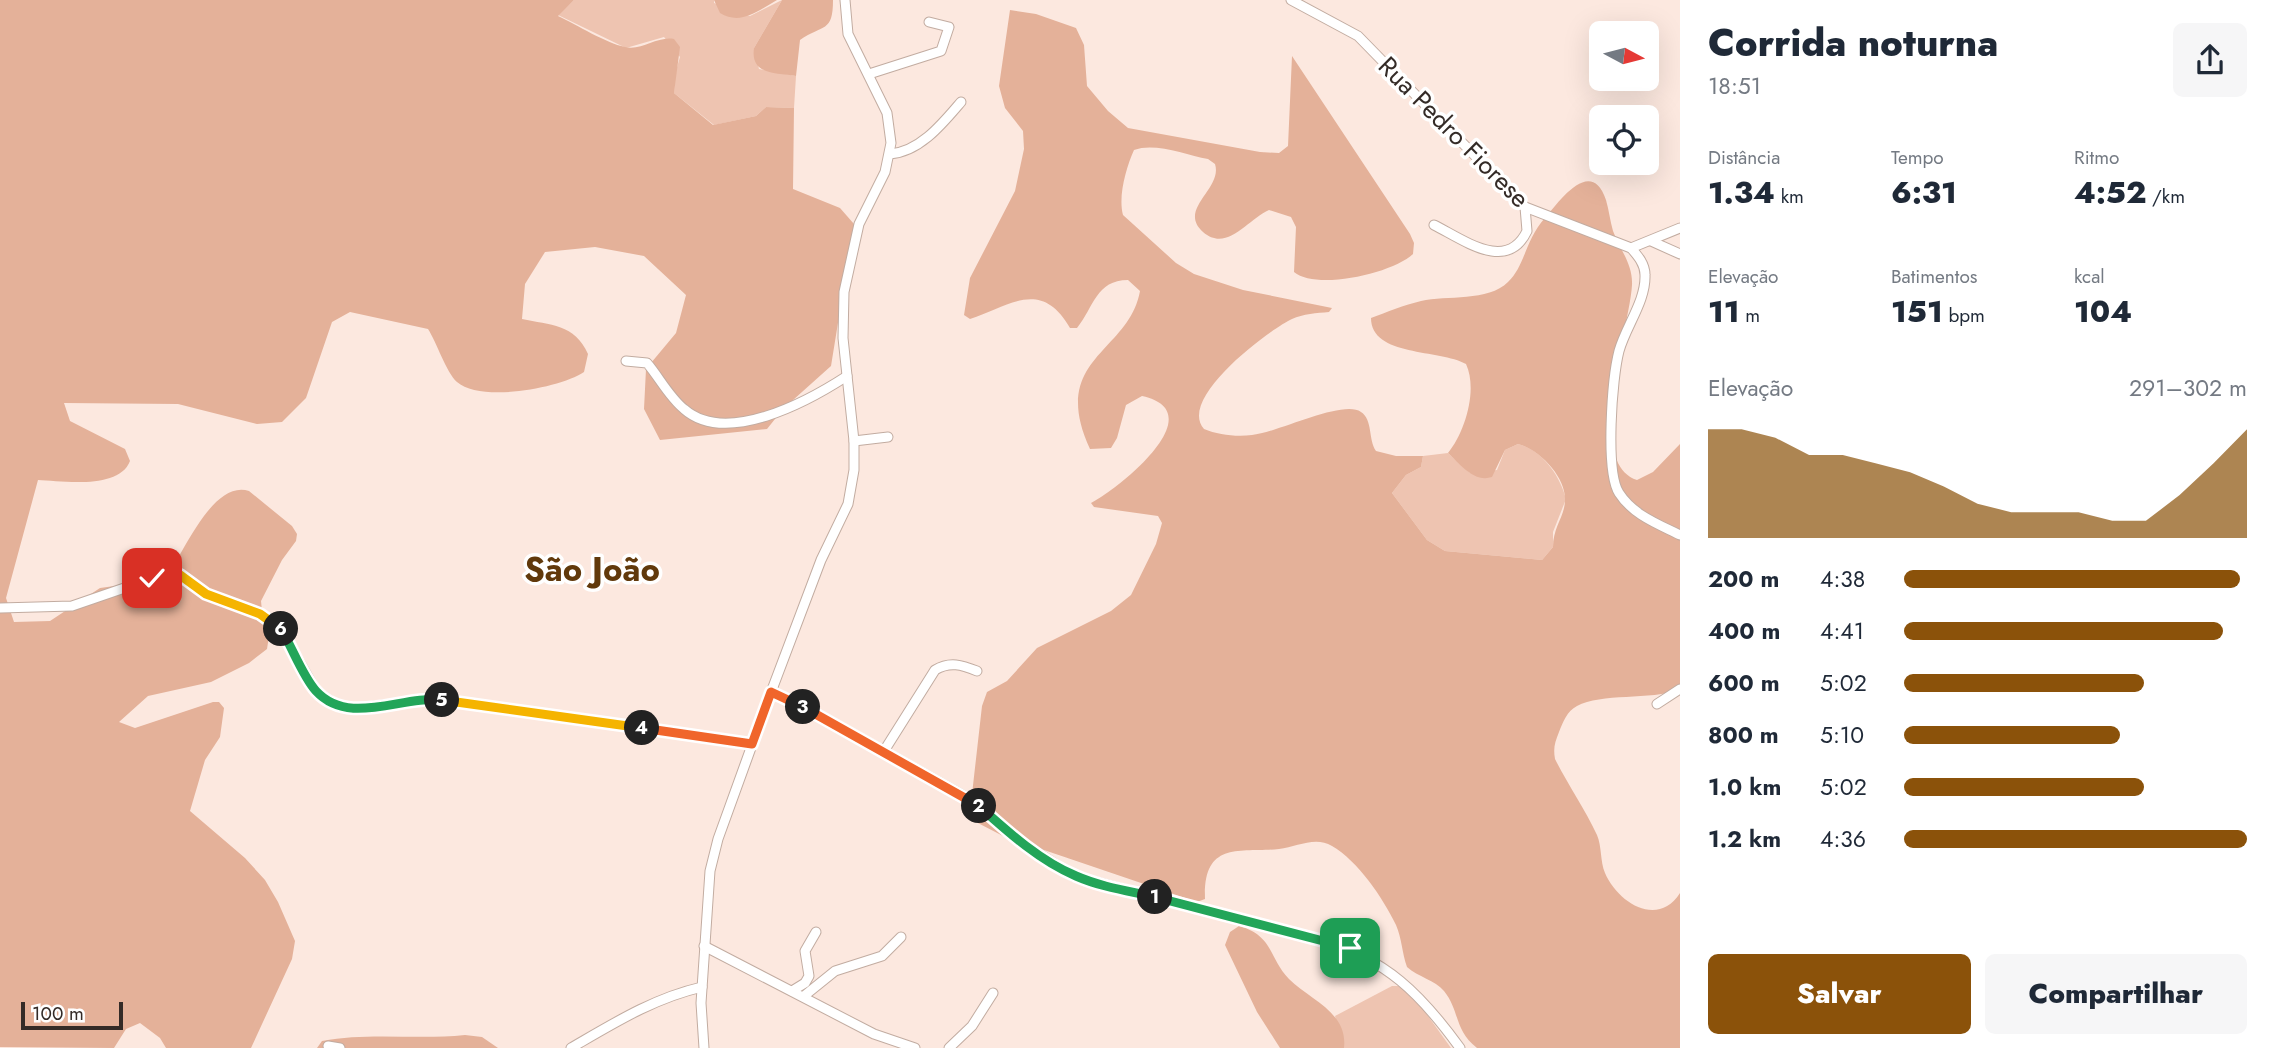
<!DOCTYPE html>
<html lang="pt">
<meta charset="utf-8">
<style>
body{margin:0;font-family:Jost,sans-serif;background:#f6f6f7;color:#1f2937;height:100vh;display:flex;flex-direction:column;font-size:26px;white-space:nowrap}
*{box-sizing:border-box;margin:0}
p{font-size:23px;color:#747a83}
.icon{flex:none;width:38px;height:38px;fill:none;stroke:currentColor;stroke-width:2;stroke-linecap:round;stroke-linejoin:round}
.map{position:relative;flex:1;overflow:hidden}
.drawer{display:flex;flex-direction:column;background:#fff;width:595px}
.drawer>*{flex:none}
.needle{width:46px;rotate:97deg}
.tools{position:absolute;left:1589px;top:21px;display:grid;gap:14px}
.tools a{display:grid;place-items:center;width:70px;height:70px;border-radius:10px;background:#fff;box-shadow:0 7px 28px #0002;font-size:35px}
.scale{position:absolute;left:21px;bottom:18px;width:102px;box-sizing:border-box;padding-left:7px;border:4px solid #342b27;border-top:0;font-size:19px;line-height:24px;white-space:nowrap;color:#342b27;-webkit-text-stroke:5px #fff;paint-order:stroke}
.pin{position:absolute;display:grid;place-items:center;width:60px;height:60px;color:#fff;margin:-30px;border-radius:14px;box-shadow:0 4px 10px #0006}
.km{position:absolute;width:35px;height:35px;margin:-18px;border-radius:50%;background:#222;color:#fff;font-size:19px;line-height:35px;text-align:center}
.round{display:grid;place-items:center;flex:none;width:74px;height:74px;border-radius:10px;background:#f6f6f7}
.summary{display:flex;align-items:center;justify-content:space-between;height:119px;padding:0 28px}
h1{font-size:38px;font-weight:800;line-height:52px}
.metrics{display:grid;grid-template-columns:repeat(3,1fr);gap:10px;height:119px;padding:7px 28px}
.metrics div{display:grid;align-content:center}
.metrics b{font-size:30px;font-weight:800}
.metrics small{font-size:19px;font-weight:400}
.metrics p{font-size:19px}
.chart{height:196px;padding:14px 28px}
.chart p{display:flex;justify-content:space-between}
.chart svg{width:100%;height:126px;margin-top:7px;fill:#8b520a;opacity:.7}
.primary-button{display:flex;gap:14px;margin-top:auto;padding:14px 28px}
.primary-button a{flex:1;height:80px;border-radius:10px;background:#8b520a;color:#fff;font-size:28px;font-weight:800;line-height:80px;text-align:center}
.primary-button a+a{background:#f6f6f7;color:#1f2937}
ul{padding:0 28px;list-style:none;font-size:23px}
li{display:grid;grid-template-columns:112px 84px 1fr;align-items:center;height:52px}
li i{height:18px;border-radius:9px;background:#8b520a}
main{display:flex;flex:1;min-height:0}
.map>svg:first-child{display:block}
.green{fill:#eec4b1}
.forest{fill:#e4b199}
.lines{fill:none;stroke-linecap:round;stroke-linejoin:round}
.minor-casing{stroke:#c2aca1;stroke-width:11}
.minor{stroke:#fff;stroke-width:9}
.split-1-casing{stroke:#fff;stroke-width:14}
.split-2-casing{stroke:#fff;stroke-width:14}
.split-3-casing{stroke:#fff;stroke-width:14}
.split-4-casing{stroke:#fff;stroke-width:14}
.split-5-casing{stroke:#fff;stroke-width:14}
.split-6-casing{stroke:#fff;stroke-width:14}
.split-7-casing{stroke:#fff;stroke-width:14}
.split-1{stroke:#22a559;stroke-width:9}
.split-2{stroke:#22a559;stroke-width:9}
.split-3{stroke:#f0652b;stroke-width:9}
.split-4{stroke:#f0652b;stroke-width:9}
.split-5{stroke:#f5b400;stroke-width:9}
.split-6{stroke:#22a559;stroke-width:9}
.split-7{stroke:#f5b400;stroke-width:9}
.labels{text-anchor:middle;stroke-width:7;stroke-linejoin:round;paint-order:stroke}
.street-label{font-size:26px;fill:#342b27;stroke:#fff}
.district-label{font-size:33px;font-weight:bold;fill:#61390b;stroke:#fff}
</style>
<main>
<div class="map">
<svg width="1680" height="1048" viewBox="0 0 1680 1048">
<rect width="100%" height="100%" fill="#fce8df"/>
<g class="green">
<path d="M574,0h140v3l36,13 32,-16 -28,48 5,21 37,7 -2,32 -28,-1 -10,9 -42,9 -40,-32 1,-19 5,-17 -16,-20 -38,11 -68,-33z"/>
<path d="M1518,444c24,6 42,31 48,55l-13,33v15l-11,13 -97,-9 -18,-11 -35,-47 14,-18 15,-8 2,-11 25,-3 22,20 27,-3 8,-20z"/>
<path d="M1392,986h9l17,16 33,46h-107l-9,-32z"/>
</g>
<g class="forest">
<path d="M0,0h574l-16,16c19,9 48,27 67,31 17,4 32,-11 49,-8l6,8 -6,46 39,32 43,-9 10,-9 28,1 -1,81 47,19 14,16 -23,142 -48,43 -16,20 -107,11 -16,-31 2,-40 30,-36 10,-38 -42,-39 -49,-9 -50,5 -20,32 -3,35c28,6 53,5 66,35l-4,18c-24,16 -103,31 -127,10 -11,-10 -20,-39 -29,-53l-78,-17 -18,10 -26,76 -24,24 -25,2 -79,-20 -114,-1 6,18 55,28 5,12c-11,29 -68,20 -92,19l-32,118 8,24 36,-1 50,-33 65,-9c17,-22 47,-100 84,-88l43,35 5,8 -1,7 -14,19 -21,41 2,20 6,15 -2,13 -18,14 -38,19 -63,14 -29,26 16,6 78,-26h6l5,6 -4,29 -15,23 -15,51 55,47 20,22 13,22 17,39 -3,18 -41,89h-85l-6,-10 -20,-15 -14,6 -12,19 -114,-1z"/>
<path d="M714,0h63c-18,10 -36,26 -57,13z"/>
<path d="M782,0h51c0,33 -10,24 -33,40l-4,36c-20,-3 -46,-1 -42,-28z"/>
<path d="M1010,10l26,4 40,14 8,17 3,41 21,25 20,17 132,24 19,1 9,-7 4,-90 118,178 4,9 -1,11c-20,19 -96,37 -119,18l2,-45 -5,-10 -22,-7c-21,9 -42,43 -66,22 -26,-23 20,-43 12,-68l-7,-5c-22,-4 -53,-17 -74,-9 -8,18 -16,46 -11,65l53,48 18,11 49,16 89,18 -3,4c-12,1 -26,2 -37,7 -25,12 -115,80 -88,110 14,6 33,8 48,6 25,-2 91,-36 109,-23 12,8 7,27 15,39l20,5h27l-2,11 -15,8 -14,18 35,47 18,11 97,9 11,-13c0,-20 12,-31 12,-47 1,-23 -26,-51 -47,-56l-13,6 -13,27c-18,6 -32,-13 -44,-24 17,-21 30,-63 18,-89 -26,-15 -95,-7 -95,-46 16,-6 33,-13 50,-17 26,-6 67,1 87,-19 17,-16 17,-42 37,-64 13,-15 46,-63 61,-18 3,10 4,21 7,31 7,19 20,33 19,54 -2,41 -49,177 5,195l16,-8 27,-28v246c-30,10 -79,3 -103,16 -10,5 -14,16 -18,26 -4,10 -6,16 -4,27 13,26 30,50 42,76 5,12 3,26 8,38 13,30 53,55 75,20v155h-203c-23,-18 -17,-37 -33,-57 -9,-11 -26,-14 -37,-24 -5,-14 -5,-28 -11,-42 -13,-27 -38,-64 -64,-79 -17,-10 -35,1 -53,3 -39,4 -76,-9 -74,50l-8,3 -194,-66 -27,-14 -5,-19 11,-97 5,-14 20,-11 30,-33 74,-37 20,-16 25,-51 6,-21 -4,-7 -64,-9 -3,-4c27,-14 124,-91 51,-107l-16,9 -9,33 -6,10 -21,1c-42,-91 39,-96 50,-158l-12,-11c-32,0 -34,27 -51,48h-7c-29,-50 -60,-22 -100,-9l-6,-4 6,-37 45,-87 9,-42 -1,-18 -18,-23 -6,-22z"/>
<path d="M1239,926c35,10 29,31 50,53 21,21 59,33 55,69h-64l-23,-36 -32,-67 5,-13z"/>
<path d="M465,1035l17,2 16,11h-181l5,-7c47,-9 95,-1 143,-6z"/>
</g>
<g class="lines">
<g class="minor-casing">
<g id="minor">
<path d="M1291,0l67,36 167,171 106,41c7,8 14,16 14,27 1,26 -19,51 -26,76 -7,27 -14,120 0,142 14,22 39,31 61,42"/>
<path d="M869,74l72,-23 8,-24 -20,-5"/>
<path d="M890,154c30,-2 53,-31 71,-52"/>
<path d="M1434,225c30,15 73,48 93,6l-2,-24"/>
<path d="M1651,241l29,13"/>
<path d="M1631,248l49,-20"/>
<path d="M626,361l21,2c12,14 22,34 37,46 42,37 123,-7 163,-33"/>
<path d="M854,441l34,-4"/>
<path d="M0,608l72,-2 96,-33 12,2 26,19 54,20 19,12 37,65 22,15 21,2 76,-9 317,45"/>
<path d="M771,692l39,18 163,91 40,35 60,40 248,64c65,19 100,54 139,108"/>
<path d="M1657,704l23,-15"/>
<path d="M884,751l51,-81c15,-9 27,-5 42,1"/>
<path d="M704,946l170,88 41,14"/>
<path d="M792,991l13,-8 4,-7 -4,-25 11,-19"/>
<path d="M804,996l31,-25 47,-15 19,-19"/>
<path d="M328,1046l12,2"/>
<path d="M571,1048c43,-25 83,-50 131,-61"/>
<path d="M704,1048l-3,-45 9,-132 8,-32 55,-152 48,-127 27,-56 6,-34v-29l-11,-103 1,-46 15,-68 26,-52 6,-29 -4,-30 -39,-79 -3,-34"/>
<path d="M949,1048l23,-22 21,-33"/>
</g>
</g>
<use href="#minor" class="minor"/>
</g>
<g class="lines">
<g class="split-1-casing">
<path id="split-1" d="M1155,897l195,51"/>
</g>
<g class="split-2-casing">
<path id="split-2" d="M979,806c29,26 61,55 97,70 25,11 53,15 79,21"/>
</g>
<g class="split-3-casing">
<path id="split-3" d="M803,707l176,99"/>
</g>
<g class="split-4-casing">
<path id="split-4" d="M642,728l110,16 19,-52 32,15"/>
</g>
<g class="split-5-casing">
<path id="split-5" d="M442,700l200,28"/>
</g>
<g class="split-6-casing">
<path id="split-6" d="M281,629c11,18 22,48 35,62 33,36 86,4 126,9"/>
</g>
<g class="split-7-casing">
<path id="split-7" d="M152,578l16,-5 12,2 26,19 54,20 21,15"/>
</g>
<use href="#split-1" class="split-1"/>
<use href="#split-2" class="split-2"/>
<use href="#split-3" class="split-3"/>
<use href="#split-4" class="split-4"/>
<use href="#split-5" class="split-5"/>
<use href="#split-6" class="split-6"/>
<use href="#split-7" class="split-7"/>
</g>
<g class="labels">
<g class="street-label">
<text transform="translate(1454 132) rotate(45)" y="9">Rua Pedro Fiorese</text>
</g>
<g class="district-label">
<text x="592" y="581">São João</text>
</g>
</g>
</svg>
<div class="tools">
<a><svg class="needle" viewBox="-14 -14 28 28"><path d="M0-13l5 13h-10z" fill="#e53935"/><path d="M0 13l5-13h-10z" fill="#747a83"/></svg></a>
<a><svg class="icon" aria-label="locate" viewBox="0 0 24 24"><circle cx="12" cy="12" r="6"/><path d="M12 2v4M12 18v4M2 12h4M18 12h4"/></svg></a>
</div>
<div class="scale">100 m</div>
<div class="pin" style="left:1350px;top:948px;background:#1e9e55"><svg class="icon" aria-label="arrive" viewBox="0 0 24 24"><path d="M6 21V4h12l-3 4 3 4H6"/></svg></div>
<div class="pin" style="left:152px;top:578px;background:#d93025"><svg class="icon" aria-label="check" viewBox="0 0 24 24"><path d="M5 12l5 5 9-10"/></svg></div>
<b class="km" style="left:1155px;top:897px">1</b>
<b class="km" style="left:979px;top:806px">2</b>
<b class="km" style="left:803px;top:707px">3</b>
<b class="km" style="left:642px;top:728px">4</b>
<b class="km" style="left:442px;top:700px">5</b>
<b class="km" style="left:281px;top:629px">6</b>
</div>
<section class="drawer">
<div class="summary"><div><h1>Corrida noturna</h1><p>18:51</p></div><a class="round"><svg class="icon" aria-label="share" viewBox="0 0 24 24"><path d="M12 15V3M7 8l5-5 5 5M5 13v7h14v-7"/></svg></a></div>
<div class="metrics">
<div><p>Distância</p><b>1.34<small> km</small></b></div>
<div><p>Tempo</p><b>6:31</b></div>
<div><p>Ritmo</p><b>4:52<small> /km</small></b></div>
</div>
<div class="metrics">
<div><p>Elevação</p><b>11<small> m</small></b></div>
<div><p>Batimentos</p><b>151<small> bpm</small></b></div>
<div><p>kcal</p><b>104</b></div>
</div>
<div class="chart"><p><span>Elevação</span>291–302 m</p>
<svg viewBox="0 0 160 44" preserveAspectRatio="none"><path d="M0 44V6L10 6L20 9L30 15L40 15L50 18L60 21L70 26L80 32L90 35L100 35L110 35L120 38L130 38L140 29L150 18L160 6V44z"/></svg>
</div>
<ul>
<li><b>200 m</b>4:38<i style="width:98%"></i></li>
<li><b>400 m</b>4:41<i style="width:93%"></i></li>
<li><b>600 m</b>5:02<i style="width:70%"></i></li>
<li><b>800 m</b>5:10<i style="width:63%"></i></li>
<li><b>1.0 km</b>5:02<i style="width:70%"></i></li>
<li><b>1.2 km</b>4:36<i style="width:100%"></i></li>
</ul>
<div class="primary-button"><a>Salvar</a><a>Compartilhar</a></div>
</section>
</main>
